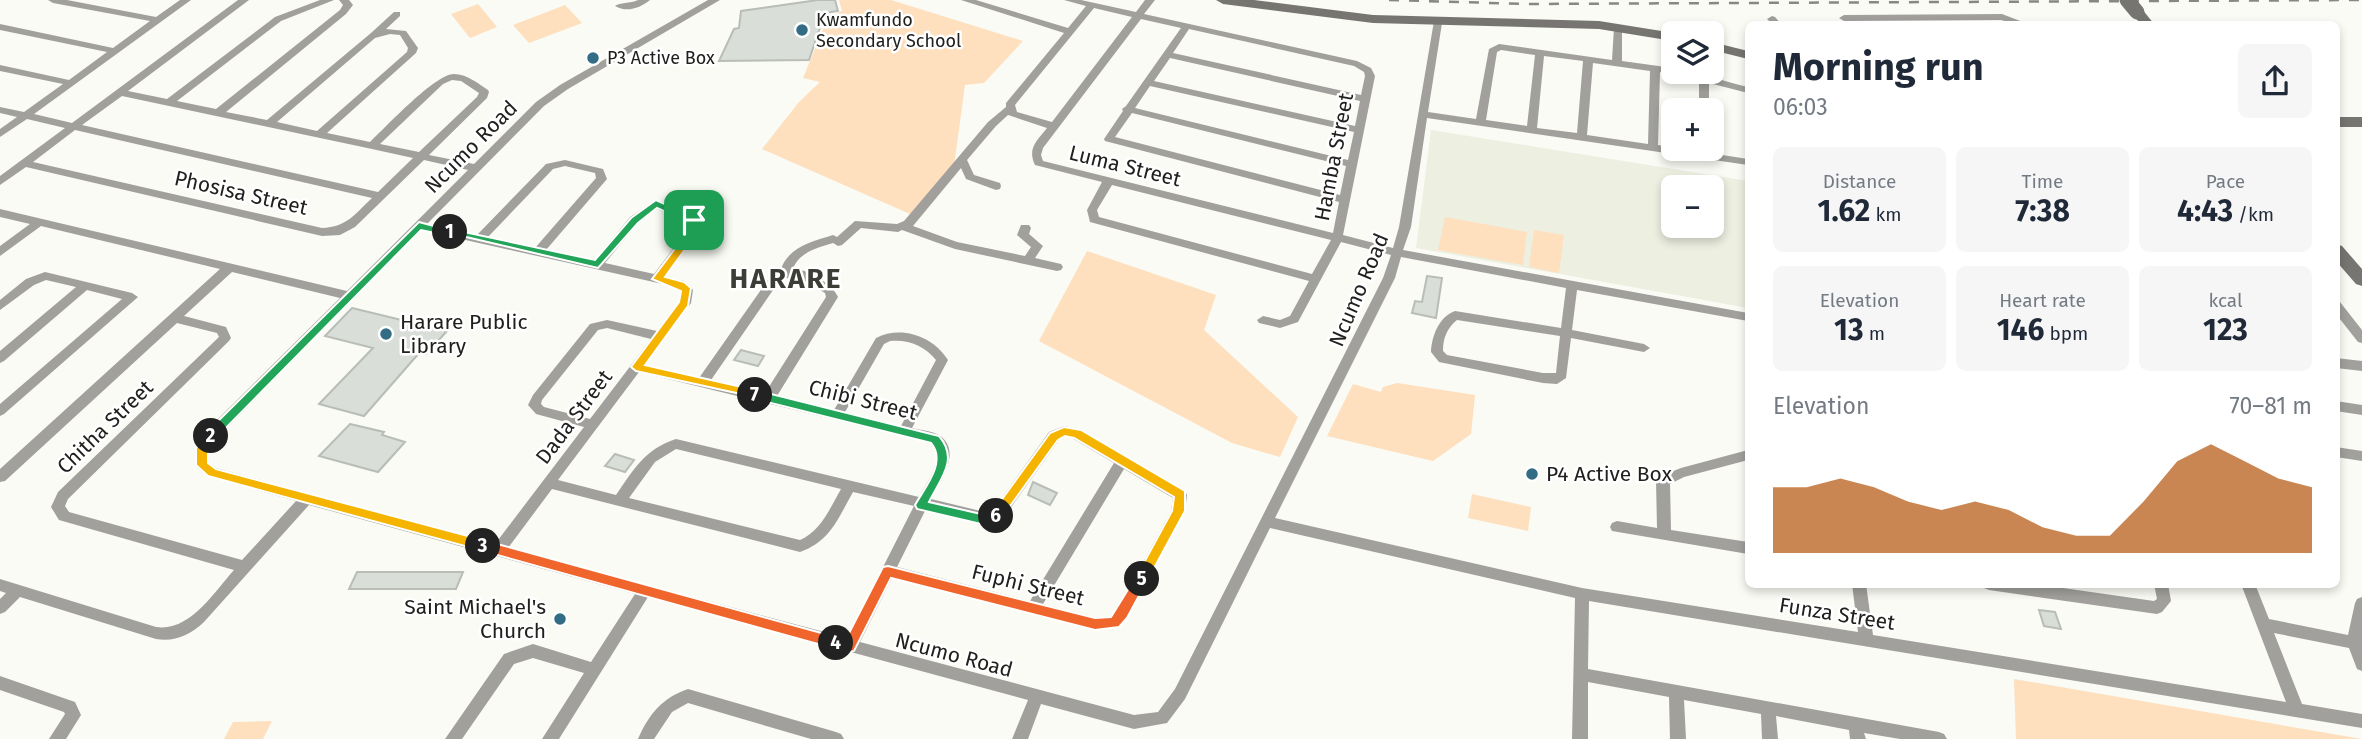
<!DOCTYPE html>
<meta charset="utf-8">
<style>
body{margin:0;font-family:"Fira Sans",sans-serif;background:#f6f6f7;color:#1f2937;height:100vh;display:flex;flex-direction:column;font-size:26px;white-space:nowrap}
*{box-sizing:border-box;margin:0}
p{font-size:23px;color:#747a83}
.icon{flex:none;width:38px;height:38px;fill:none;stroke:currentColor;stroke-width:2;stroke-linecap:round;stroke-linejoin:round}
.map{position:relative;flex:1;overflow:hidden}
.details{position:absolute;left:1745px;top:21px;width:595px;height:567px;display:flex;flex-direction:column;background:#fff;border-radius:10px;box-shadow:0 4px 10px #0003}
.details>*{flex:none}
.buttons{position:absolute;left:1661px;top:21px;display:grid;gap:14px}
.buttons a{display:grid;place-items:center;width:63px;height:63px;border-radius:10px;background:#fff;box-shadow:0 4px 10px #0003;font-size:35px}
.pin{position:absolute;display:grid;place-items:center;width:60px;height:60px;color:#fff;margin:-30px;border-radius:14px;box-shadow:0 4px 10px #0006}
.km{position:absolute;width:35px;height:35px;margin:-18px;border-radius:50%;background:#222;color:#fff;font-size:19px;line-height:35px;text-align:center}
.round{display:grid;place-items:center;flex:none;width:74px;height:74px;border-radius:10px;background:#f6f6f7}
.head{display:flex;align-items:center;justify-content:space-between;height:119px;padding:0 28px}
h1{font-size:38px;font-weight:700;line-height:52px}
.metrics{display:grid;grid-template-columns:repeat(3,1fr);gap:10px;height:119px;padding:7px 28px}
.metrics div{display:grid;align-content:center;border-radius:10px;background:#f6f6f7;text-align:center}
.metrics b{font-size:30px;font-weight:700}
.metrics small{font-size:19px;font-weight:400}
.metrics p{font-size:19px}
.chart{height:196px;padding:14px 28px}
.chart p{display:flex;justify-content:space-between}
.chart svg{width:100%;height:126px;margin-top:7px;fill:#b45309;opacity:.7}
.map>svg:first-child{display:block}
.built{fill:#edefe1;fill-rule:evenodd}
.green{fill:#fedfbe}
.building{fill:#d9ded8;stroke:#b9bdb8;stroke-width:2}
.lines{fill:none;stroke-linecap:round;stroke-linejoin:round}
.street{fill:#a1a09d;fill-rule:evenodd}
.secondary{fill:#767571;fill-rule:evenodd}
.rail{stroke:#878883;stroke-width:2.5;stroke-dasharray:10 10;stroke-linecap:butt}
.secondary-bridge{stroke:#767571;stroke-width:15}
.split-1{fill:#22a559;stroke:#fff;stroke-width:2}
.split-2{fill:#22a559;stroke:#fff;stroke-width:2}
.split-3{fill:#f5b400;stroke:#fff;stroke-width:2}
.split-4{fill:#f0652b;stroke:#fff;stroke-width:2}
.split-5{fill:#f0652b;stroke:#fff;stroke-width:2}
.split-6{fill:#f5b400;stroke:#fff;stroke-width:2}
.split-7{fill:#22a559;stroke:#fff;stroke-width:2}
.split-8{fill:#f5b400;stroke:#fff;stroke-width:2}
.poi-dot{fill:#336c85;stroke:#fff;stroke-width:2.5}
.labels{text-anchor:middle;stroke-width:5;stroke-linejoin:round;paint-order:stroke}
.far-poi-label{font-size:18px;fill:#20201e;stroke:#fff;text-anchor:start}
.street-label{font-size:21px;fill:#20201e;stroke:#fff}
.poi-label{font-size:21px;fill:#20201e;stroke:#fff;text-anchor:start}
.district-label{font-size:28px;font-weight:bold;letter-spacing:2px;fill:#3d3d38;stroke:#fff}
</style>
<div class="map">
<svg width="2362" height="739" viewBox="0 0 2362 739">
<rect width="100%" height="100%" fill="#fafbf4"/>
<path class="built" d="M1431,130l317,51v127l-332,-60zM1673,187h39v39h-39z"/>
<g class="green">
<path d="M839,0h52l132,41 -39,42 -19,2 -11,81 -44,48 -148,-65 37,-47 21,-20 -17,-4 25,-61 14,-6z"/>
<path d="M478,4l19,23 -27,11 -19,-24z"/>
<path d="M565,5l17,18 -53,20 -16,-18z"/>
<path d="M1445,217l82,15 -4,33 -85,-15z"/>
<path d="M1534,230l30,5 -5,38 -30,-6z"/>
<path d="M1087,251l129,44 -12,35 94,87 -18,40 -48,-14 -193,-102z"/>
<path d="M1397,383l78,12 -4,39 -38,27 -106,-25 26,-52 28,8 2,-5z"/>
<path d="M1472,494l59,13 -3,24 -60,-13z"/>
<path d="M2014,679l348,60h-346z"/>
<path d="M272,721l-9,18h-39l9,-17z"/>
</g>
<g class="building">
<path d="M818,0h17l3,11 -13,2 -16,47 -90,1 15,-32 5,-1 2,-17z"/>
<path d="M1427,276l15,2 -6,40 -24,-5 3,-12 7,1z"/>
<path d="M352,308l95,23 -21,23 -6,-2 -56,64 -45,-12 54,-56 -48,-12z"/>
<path d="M741,350l23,6 -6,10 -24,-6z"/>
<path d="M350,424l34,8 -2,3 23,7 -27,30 -59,-16z"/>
<path d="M615,454l19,6 -9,12 -20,-6z"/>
<path d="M1033,482l24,11 -7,12 -22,-10z"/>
<path d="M357,572h106l-7,17h-107z"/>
<path d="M2039,610l16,2 6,17 -17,-3z"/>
</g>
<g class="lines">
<g class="street">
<path d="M48,0h19l89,17 24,-17h11l-157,114 38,9 166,-123h11l-121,91 39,8 108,-82 45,-17h14l-53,21 -104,80 39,8 124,-99 3,-5 -4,-5h10l4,5 -7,9 -120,98 41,8 104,-87 23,-21h6v4l-14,13 20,2 12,17 -2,5 -89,80 43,9c16,-15 65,-68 84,-68 13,0 23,9 34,16l1,2 -2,6 -58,57 45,9 62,-62 24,-17 148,-85h12l-152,89 -24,17 -117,118 50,11 69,-71 19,-4 38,9 4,10 -61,71 48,11 36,-44 26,-17 42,17 2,13 -35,47 19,4 7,6 2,3 -2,13 -46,62 54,13 73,-104 8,-2c7,-25 31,-30 53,-37l4,2 18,-16 42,3 7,-3 84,-99 18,-15v-4l58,-70 -103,-33h15l92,28 18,-22 -22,-6h17l55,12 9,-12h10l-11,14 213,47 14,7 4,8 -32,159 50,13 6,-21 35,-206 3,-1 5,3 -14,89 48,7 13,-70 10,-5 113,16 2,-32 2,-2h6v35l51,7v4c26,0 50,9 75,15v6l-39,-10v27h-10v-29l-39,-9 -2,73 90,14v6l-321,-47 -16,109 -8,23 345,63v8l-171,-31 -5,40 72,14 6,4 -6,4 -73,-14 -5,40 -9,6 -14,-1 -104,-21 -8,-10c1,-17 8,-35 24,-41l106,17 5,-40 -165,-31 -6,21 -120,240 307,70 276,44 -6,-48h14l7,51 413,67 -45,-118h14l14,35 79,16 7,-32 2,-4 5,-2v74l-5,-2 -8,-21 -75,-15 28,71 60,10v14l-773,-127 -1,68 351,63 5,2 3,5h-47l-36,-6 2,6h-16l-1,-9 -73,-14 2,23h-16l-1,-25 -77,-14 2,39h-16l-1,-42 -81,-15v57h-16l3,-141 -305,-70 -85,171 -18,24 -33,6 -93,-25 -13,35h-16l16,-39 -380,-103 -89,142h-17l42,-66 -51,-15 -19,6 -52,75h-17l59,-85 29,-10 58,18 44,-68 -326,-89 -105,117c-14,13 -29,20 -48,17l-136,-42 -15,15 -5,2v-15l6,-6 -6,-2v-12l156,48c34,5 58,-35 78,-57l-175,-50 -8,-13 7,-15 161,-155 -2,-4 -40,-10 -172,158 -5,1v-13l220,-200 -179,-43 -41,30v-10l30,-22 -30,-7v-8l347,82 121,-121 -44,-10 -69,67 -15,8 -18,1 -296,-69 -26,18v-9l65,-48 -38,-9 -27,18v-8l17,-12 -17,-4v-6l24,5 39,-28 -63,-13v-6l69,15 38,-28 -107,-22v-6l113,24 37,-27 -97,-18zM1094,8l38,9 -80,105 -35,-10 -2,-7zM1141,19l40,9 -55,78 -4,3 1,2 -19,28 1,2 234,61 -6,31 -290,-72 -2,-6 2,-7zM1189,29l165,37 10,6 1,4 -4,19 -188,-42zM390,34l10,1 8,13 -1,4 -90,79 -40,-9 98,-84zM1501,50l34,5 -8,71 -41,-6 11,-68zM1544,56l39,5 -6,72 -40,-5zM1170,58l190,43 -5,25 -201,-45zM1593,63l57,8 -2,73 -61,-9zM452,80l9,1 18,12 -2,4 -58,55 -39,-8 63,-60zM1150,86l204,46 -6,28 -213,-52zM122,96l250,53 41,9 -35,34 -296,-67zM1132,113l214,53 -6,29 -225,-58zM1008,115l39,13c-10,13 -20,20 -12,37l67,17 -15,28 3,12 219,59 -19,35 -10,4 -17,-4 -6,4 2,3 21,5 18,-6 43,-80 50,13 -8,23 -208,411 -17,23 -24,3 -274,-73 32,-64 203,52 24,-3 8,-9 58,-107 2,-16 -2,-4 -104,-61 -17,-4 -15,6 -57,80 -3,1 -58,-14c9,-17 32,-48 8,-64 -7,-4 -19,-5 -27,-7l36,-68c-15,-24 -47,-35 -72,-22l-42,72 -57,-14 61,-99c-5,-13 -32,-29 -45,-28 6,-17 24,-21 40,-26l5,3 4,-1 19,-17 37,4 4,-2 53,19 102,22 4,-1 2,-3 -2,-3 -26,-6 8,-12 -14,-12 2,-6 -2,-3h-8l-4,10 14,12 -6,9 -68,-14 -44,-16 48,-58 5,11 30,11 4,-1 1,-3 -1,-3 -26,-8 -7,-15 29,-34zM75,130l297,68c-17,16 -25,29 -50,30l-289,-66zM565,166l30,7 1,5 -61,70 -47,-11 65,-68zM1112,185l219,55 -19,34 -213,-57 -2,-7zM657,209l31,13v7l-34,45 -49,-11 33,-40zM421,230l255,57 5,4 -2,11 -22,29 -50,-11 -17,4 -57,71 -5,10 8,9 48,13 -89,117 -279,-76 -7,-5 -1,-14 9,-11zM232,272l108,26 -133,132 -11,18 -1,17 12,11 89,25 -54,59 -173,-48 -4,-6 3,-7 161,-158 2,-3 -5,-11 -42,-11zM796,276l29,17 1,4 -61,96 -54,-13 69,-100zM1457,320l103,16 -4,37h-13l-96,-18 -4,-4c0,-13 4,-23 14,-31zM607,328l44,11 -61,80 -46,-12 -3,-3 1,-4 56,-70zM890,341c18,-2 35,5 46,19l-35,66 -56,-14 39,-68zM639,372l292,71c14,17 -3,37 -12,54l-243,-58c-31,10 -42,30 -60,56l-58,-15zM1065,436l7,2 42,25 -84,138 -133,-34 29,-58 64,16 12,-5 57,-80zM676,449l165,40c-11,19 -20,42 -41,51l-171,-42 26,-36zM1124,469l49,29 -2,13 -54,99 -7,7 -15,1 -52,-14zM552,489l248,63c31,-11 38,-34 53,-60l61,14 -67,132 -339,-90z"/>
<path d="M638,0h12c-10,8 -23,13 -35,6 5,-4 15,-2 23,-6z"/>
<path d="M2002,14l26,10h-13l-14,-4 -157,1 -5,-3 5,-3z"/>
<path d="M1772,16l3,1 6,7h-9l-5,-5z"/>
<path d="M45,272l87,21 6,4 -134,117 -4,2v-12l122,-105 -35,-9 -83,71 -4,2v-12l76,-64 -30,-7 -12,5 -34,25v-10l26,-21z"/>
<path d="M2336,301l4,1 22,28v13l-4,-1 -22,-28z"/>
<path d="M2336,358l26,3v10l-26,-3z"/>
<path d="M2336,401l26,4v10l-26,-4z"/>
<path d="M2336,447l26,4v10l-26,-4z"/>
<path d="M1748,450v10l-64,17 -14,7 1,46 77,12v12l-136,-23 -2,-4 2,-4 5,-2 40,7 -1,-47 2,-4 23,-9z"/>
<path d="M1982,584h53l119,17 3,-2 -3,-15h14l3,17 -9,11 -5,2 -168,-24 -5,-2z"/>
<path d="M0,676l75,26 6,13 -15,24h-17l16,-25 -1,-2 -64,-22z"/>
<path d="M688,689l148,43 5,2 3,5h-33l-123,-36 -16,9 -18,27h-16c11,-25 24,-41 50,-50z"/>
</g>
<g class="secondary">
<path d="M1216,0h38l119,15 226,6 75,12 -1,8 -74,-12 -226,-6 -150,-19z"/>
<path d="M2137,8l5,1 12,15h-13l-11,-12z"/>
<path d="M1712,42l36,9v8l-36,-9z"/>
<rect x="2336" y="117" width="26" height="10"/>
<path d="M2336,244l6,2 20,23v17l-6,-2 -20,-23z"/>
</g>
<path class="rail" d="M1389,0l138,4 834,-4"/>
<path class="secondary-bridge" d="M2127,0l10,12"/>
</g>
<path class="split-1" d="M656,200l43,20 -8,3 -34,-15 -19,15 -40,45 -153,-36 5,-3 145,31 36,-42z"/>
<path class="split-2" d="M419,222l37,10 -6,4 -29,-6 -206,209h-8v-7z"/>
<path class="split-3" d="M211,431l6,5 -9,13v14l8,6 267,71 6,6 -6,5 -275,-75 -12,-11v-17z"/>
<path class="split-4" d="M483,540l353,97 7,6 -7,6 -353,-98 -7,-5z"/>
<path class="split-5" d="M888,566l207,52 16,-1 26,-42 5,-2 6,6 -21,39 -8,9 -24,3 -204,-52 -37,73 -4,1 -19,-5v-9l15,1 37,-72z"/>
<path class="split-6" d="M1064,427l17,3 104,61v20l-39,72 -4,1 -7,-5 37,-68 2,-14 -100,-59 -9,-2 -7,4 -58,80h-8v-7l58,-80z"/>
<path class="split-7" d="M755,390l184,46c20,23 2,42 -10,66l52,12 19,-1v7l-19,4 -64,-15 -2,-4c10,-18 32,-43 16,-62l-180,-45v-6z"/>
<path class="split-8" d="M691,218h7l1,12 -34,47 19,5 7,6 -3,18 -43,59 110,25 4,2v6l-123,-27 -5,-4 48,-65 2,-11 -29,-12 37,-49z"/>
<g class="poi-dot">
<circle cx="802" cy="30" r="7"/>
<circle cx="593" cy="58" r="7"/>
<circle cx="386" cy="334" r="7"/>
<circle cx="1532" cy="474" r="7"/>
<circle cx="560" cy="619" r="7"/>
</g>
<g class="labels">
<g class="far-poi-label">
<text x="816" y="26">Kwamfundo<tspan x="816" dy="21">Secondary School</tspan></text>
<text x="607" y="64">P3 Active Box</text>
</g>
<g class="street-label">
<text transform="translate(471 147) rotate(-45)" y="7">Ncumo Road</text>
<text transform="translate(1334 157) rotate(-79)" y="7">Hamba Street</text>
<text transform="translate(1125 166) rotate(14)" y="7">Luma Street</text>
<text transform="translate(241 193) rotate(13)" y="7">Phosisa Street</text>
<text transform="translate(1359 290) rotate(-67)" y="7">Ncumo Road</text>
<text transform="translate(863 400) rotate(14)" y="7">Chibi Street</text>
<text transform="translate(574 417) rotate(-53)" y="7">Dada Street</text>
<text transform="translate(105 427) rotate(-44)" y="7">Chitha Street</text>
<text transform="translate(1028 585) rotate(14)" y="7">Fuphi Street</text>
<text transform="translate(1837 614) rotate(9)" y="7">Funza Street</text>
<text transform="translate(954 655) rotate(15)" y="7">Ncumo Road</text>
</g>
<g class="poi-label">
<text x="400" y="329">Harare Public<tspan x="400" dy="24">Library</tspan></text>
<text x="1546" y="481">P4 Active Box</text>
<text x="546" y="614" text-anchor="end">Saint Michael's<tspan x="546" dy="24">Church</tspan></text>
</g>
<g class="district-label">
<text x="786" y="288">HARARE</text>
</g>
</g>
</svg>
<div class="buttons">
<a><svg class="icon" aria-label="layers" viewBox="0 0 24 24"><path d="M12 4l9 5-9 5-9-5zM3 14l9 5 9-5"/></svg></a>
<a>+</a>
<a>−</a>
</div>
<div class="pin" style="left:694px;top:220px;background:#1e9e55"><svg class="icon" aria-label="arrive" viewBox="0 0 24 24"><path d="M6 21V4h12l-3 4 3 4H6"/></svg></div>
<b class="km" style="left:450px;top:232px">1</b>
<b class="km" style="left:211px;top:436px">2</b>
<b class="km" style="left:483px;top:546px">3</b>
<b class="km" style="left:836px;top:643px">4</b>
<b class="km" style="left:1142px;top:579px">5</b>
<b class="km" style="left:996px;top:516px">6</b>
<b class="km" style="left:755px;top:395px">7</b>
<section class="details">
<div class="head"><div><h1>Morning run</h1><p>06:03</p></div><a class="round"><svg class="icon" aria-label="share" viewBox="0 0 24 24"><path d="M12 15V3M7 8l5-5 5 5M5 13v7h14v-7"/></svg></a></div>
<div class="metrics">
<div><p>Distance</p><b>1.62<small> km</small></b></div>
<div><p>Time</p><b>7:38</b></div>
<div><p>Pace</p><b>4:43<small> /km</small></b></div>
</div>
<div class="metrics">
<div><p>Elevation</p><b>13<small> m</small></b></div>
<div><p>Heart rate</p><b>146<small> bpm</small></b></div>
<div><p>kcal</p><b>123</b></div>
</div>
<div class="chart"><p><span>Elevation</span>70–81 m</p>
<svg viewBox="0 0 160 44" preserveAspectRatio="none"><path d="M0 44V21L10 21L20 18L30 21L40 26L50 29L60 26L70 29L80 35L90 38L100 38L110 26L120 12L130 6L140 12L150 18L160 21V44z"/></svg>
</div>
</section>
</div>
